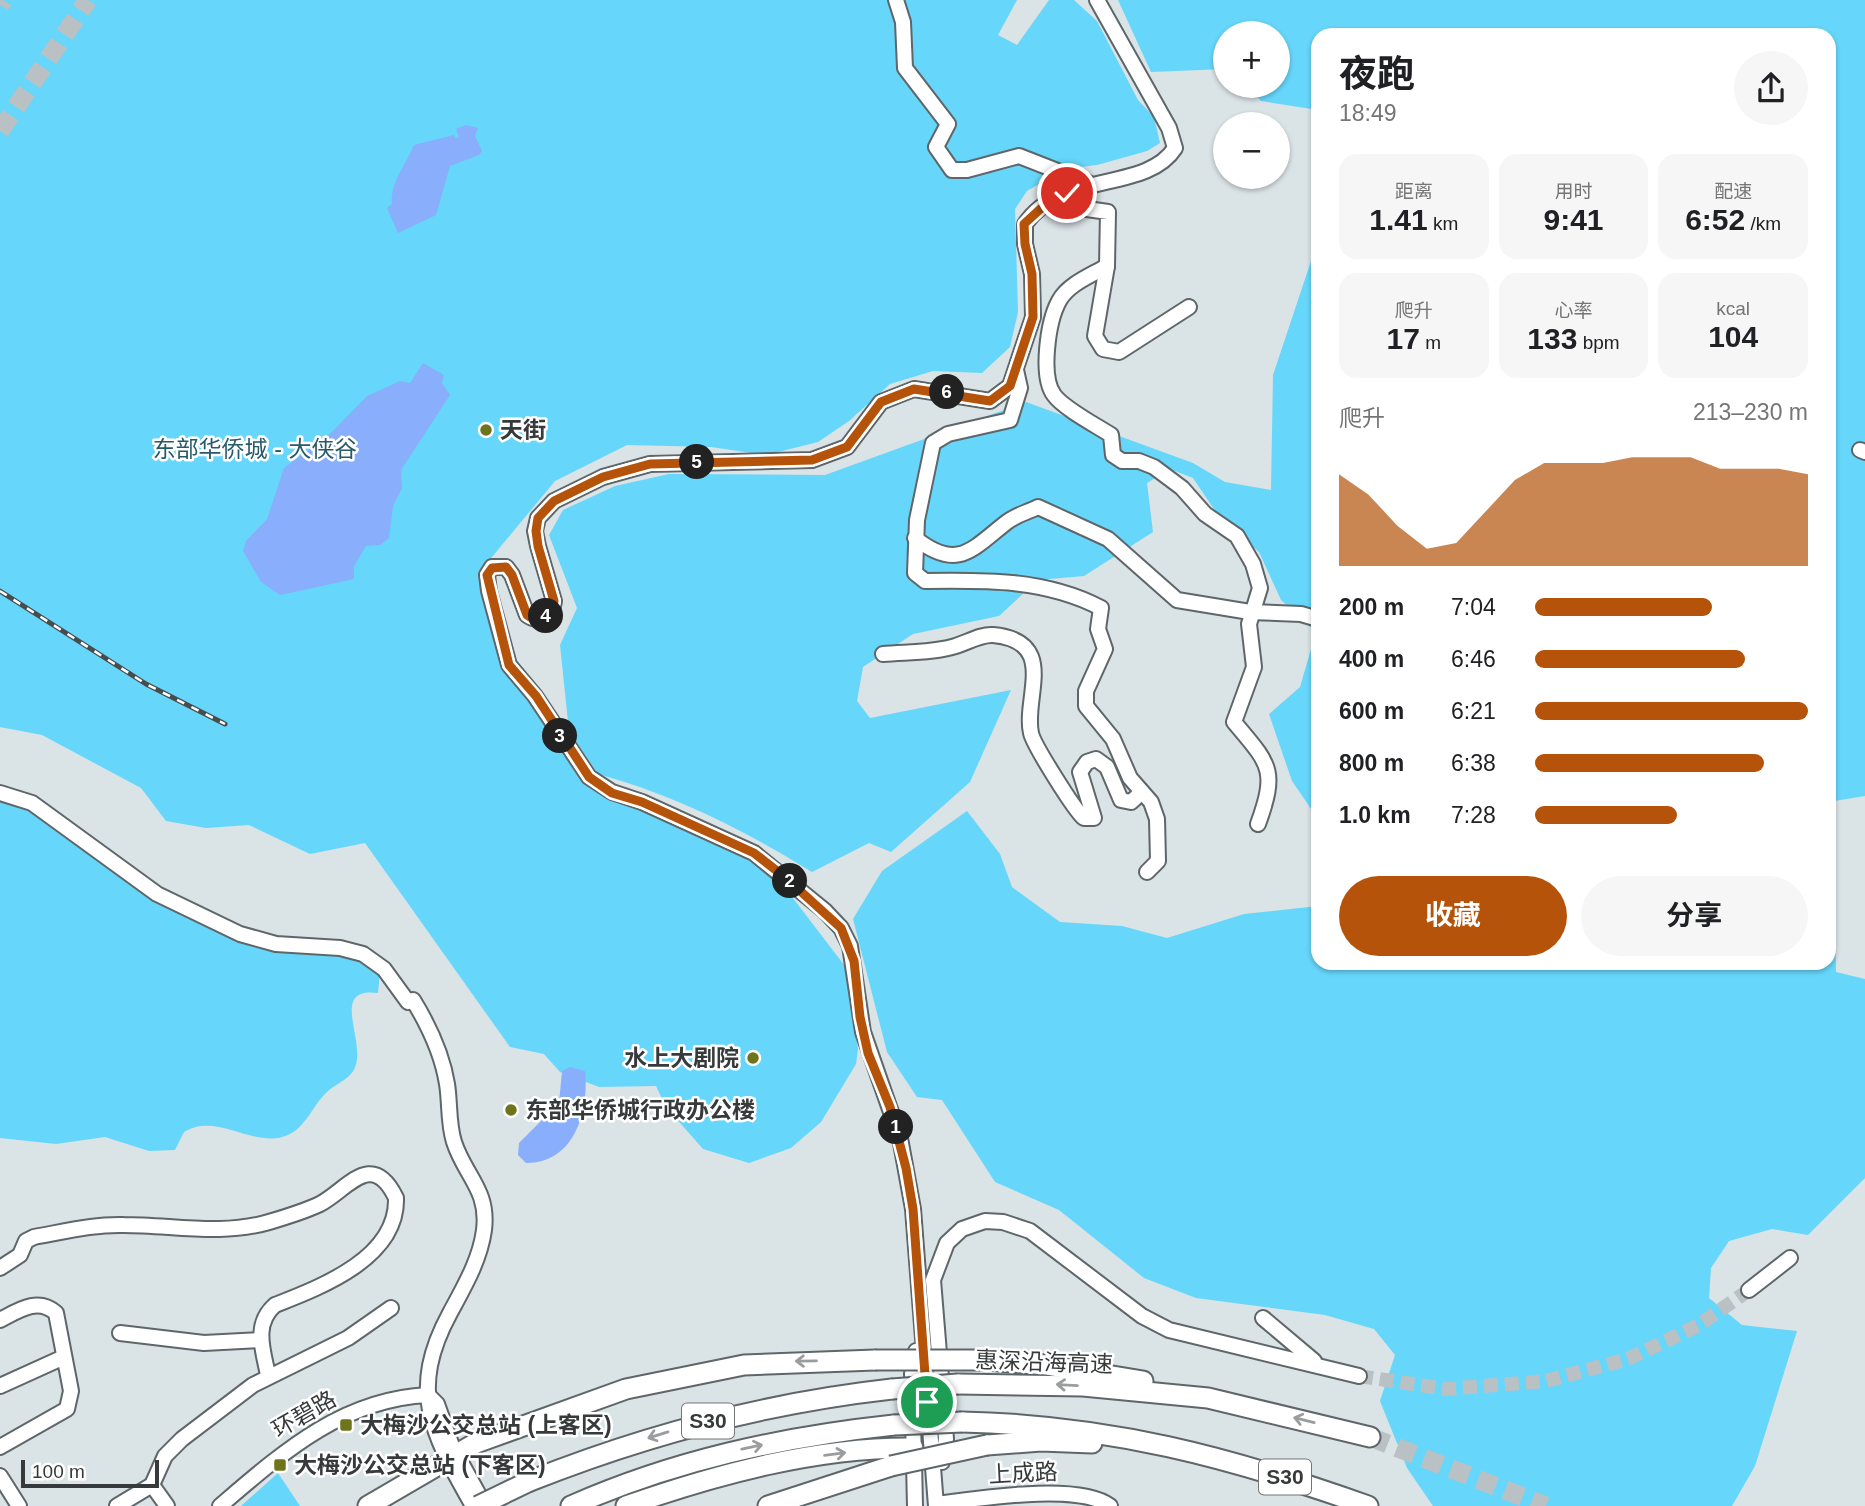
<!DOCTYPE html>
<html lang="zh">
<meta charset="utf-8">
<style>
body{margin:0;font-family:Arial,"Noto Sans SC",sans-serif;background:#f6f6f6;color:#202124;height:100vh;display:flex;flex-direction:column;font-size:26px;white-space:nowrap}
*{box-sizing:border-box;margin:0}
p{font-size:23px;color:#757577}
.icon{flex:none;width:38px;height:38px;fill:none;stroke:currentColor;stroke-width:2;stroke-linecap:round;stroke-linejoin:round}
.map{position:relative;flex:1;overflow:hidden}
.details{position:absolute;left:1311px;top:28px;width:525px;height:942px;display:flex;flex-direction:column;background:#fff;border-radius:21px;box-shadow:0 2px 5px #0004}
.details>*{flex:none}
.tools{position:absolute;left:1213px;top:21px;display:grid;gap:14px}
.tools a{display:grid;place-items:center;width:77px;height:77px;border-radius:50%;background:#fff;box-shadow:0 2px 5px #0004;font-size:35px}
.scale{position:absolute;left:21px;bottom:18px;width:138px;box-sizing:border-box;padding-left:7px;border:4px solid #373a3b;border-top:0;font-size:19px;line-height:24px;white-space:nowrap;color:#373a3b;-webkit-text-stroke:5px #fff;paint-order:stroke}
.pin{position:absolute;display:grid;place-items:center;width:60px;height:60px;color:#fff;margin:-30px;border:4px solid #fff;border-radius:50%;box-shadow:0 2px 7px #0007}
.km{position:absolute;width:35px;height:35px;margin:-18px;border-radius:50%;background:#222;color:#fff;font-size:19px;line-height:35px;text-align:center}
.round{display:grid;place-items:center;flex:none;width:74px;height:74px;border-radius:37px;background:#f6f6f6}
.head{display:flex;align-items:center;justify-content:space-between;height:119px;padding:0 28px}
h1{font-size:38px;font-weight:700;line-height:52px}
.metrics{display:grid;grid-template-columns:repeat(3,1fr);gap:10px;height:119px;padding:7px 28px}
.metrics div{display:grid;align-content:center;border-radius:18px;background:#f6f6f6;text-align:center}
.metrics b{font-size:30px;font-weight:700}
.metrics small{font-size:19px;font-weight:400}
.metrics p{font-size:19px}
.chart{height:196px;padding:14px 28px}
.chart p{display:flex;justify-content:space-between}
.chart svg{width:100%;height:126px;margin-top:7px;fill:#b45309;opacity:.7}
.cta{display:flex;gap:14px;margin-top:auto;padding:14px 28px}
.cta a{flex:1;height:80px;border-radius:42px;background:#b45309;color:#fff;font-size:28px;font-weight:700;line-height:80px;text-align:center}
.cta a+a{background:#f6f6f6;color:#202124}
ul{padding:0 28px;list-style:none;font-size:23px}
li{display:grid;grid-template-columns:112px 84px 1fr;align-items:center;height:52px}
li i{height:18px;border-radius:9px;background:#b45309}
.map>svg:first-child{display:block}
.green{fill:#66d6fa}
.water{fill:#89aefc}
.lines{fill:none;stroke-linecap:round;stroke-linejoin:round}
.minor-tunnel{stroke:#b9c1c4;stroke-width:14;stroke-dasharray:14 7;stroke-linecap:butt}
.highway-tunnel{stroke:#b9c1c4;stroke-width:19;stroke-dasharray:19 10;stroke-linecap:butt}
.minor-casing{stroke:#5f6669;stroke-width:18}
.highway-casing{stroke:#5f6669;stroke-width:23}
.minor{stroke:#fff;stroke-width:14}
.highway{stroke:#fff;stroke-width:19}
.rail-casing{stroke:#484c4d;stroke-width:5}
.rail{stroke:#fff;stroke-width:2.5;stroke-dasharray:8;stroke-linecap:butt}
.highway-bridge-casing{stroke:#5f6669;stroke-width:23;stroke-linecap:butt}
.highway-bridge{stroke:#fff;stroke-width:19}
.oneway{stroke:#9b9c9d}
.route-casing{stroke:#fff;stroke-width:14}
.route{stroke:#b45309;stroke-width:9}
.poi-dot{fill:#6d741c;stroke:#fff;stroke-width:2.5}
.labels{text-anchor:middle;stroke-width:5;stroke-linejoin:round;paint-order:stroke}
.shield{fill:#fff;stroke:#737576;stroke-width:2}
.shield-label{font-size:21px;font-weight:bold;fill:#373a3b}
.poi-label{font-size:23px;font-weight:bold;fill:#373a3b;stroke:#fff;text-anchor:start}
.park-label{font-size:23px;fill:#275a6a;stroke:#fff}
.street-label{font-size:23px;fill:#373a3b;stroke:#fff}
</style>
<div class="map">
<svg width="1865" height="1506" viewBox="0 0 1865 1506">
<rect width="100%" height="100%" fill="#dae3e6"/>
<g class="green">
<path d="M0,0h1017l-19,35 19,10 32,-45h25l23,21 41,79 16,17 6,26 -13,8 -50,14 -32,4 -38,22 -12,18 3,103 -8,35 -28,26 -49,-2 -43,13 -41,37 -31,21 -52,13 -55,-8 -84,-2 -72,36 -77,93 23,90 18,17 77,109 133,56 50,34 69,90 10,79 -2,15 -35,58 -30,26 -42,15 -46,-14 -37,-42 -10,-21 -57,1 -39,-15 -16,-18 -34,-7 -145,-204 -55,11 -61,-29 -43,3 -40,-7 -25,-33 -99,-53 -42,-8z"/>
<path d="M1118,0h747v796l-31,5 2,171 29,7v199l-57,57 -36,-6 -43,12 -18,27 -2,30 33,27 55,6 -42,135 -23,40h-299l-26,-38 -27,-67 15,-46 -21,-26 -49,-14 -129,-17 -52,-20 -85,-68 -64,-28 -53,-82 -25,-3 -30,-45 -34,-133 29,-48 85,-60 33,43 12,33 48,35 62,4 45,12 77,-24 74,-8v56h511v-927h-511v75l-57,-9 -14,-15h31v-53h-53v36l-74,3z"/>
<path d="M1318,257v562l-26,-38 -23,-67 31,-27 16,-55 -35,-32 -22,-48 -41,-37 -25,-37 -23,-9 -23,14 6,49 -69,44 -46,4 -39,36 -86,18 -50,33 -6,34 13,17 141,-28 -41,92 -79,70 -22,-9 -57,29c-68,-42 -137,-77 -214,-98l-29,-43 -9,-86 17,-37 -28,-73 14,-25 52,-24 54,-12 156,1 201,-73 167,61 32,19 46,8 2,-115 38,-114z"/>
<path d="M0,799l31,9 117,85 102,49 93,13 21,6 16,10 -2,22c-55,-7 -2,60 -29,83 -6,6 -15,9 -22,16 -14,13 -21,35 -39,43 -33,15 -71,-24 -104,-3l-9,18 -26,1 -44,-14 -49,7 -56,-6z"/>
<path d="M278,1473l22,33h-59z"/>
</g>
<g class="water">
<path d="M466,125l12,3 -3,8 7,15 -3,4 -29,11 -14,49 -38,18 -11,-25 5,-4c-2,-22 14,-39 22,-59l40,-10 1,3 4,-1 -3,-8z"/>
<path d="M423,363l21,12 -2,8 8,12 -49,75 1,18 -9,18 -4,32 -9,7 -14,1 -12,20v13l-74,16 -19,-13 -18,-31 3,-10 21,-22 17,-51 46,-34 37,-38 33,-15 10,2z"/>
<path d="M570,1067l15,4c4,40 -10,92 -59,92l-8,-8 1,-12 40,-40 3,-32z"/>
</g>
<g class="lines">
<path class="minor-tunnel" d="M1359,1376l87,13 100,-8 82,-22 71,-34 50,-35"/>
<g class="highway-tunnel">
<path d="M0,5l3,-5"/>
<path d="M0,131l88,-131"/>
<path d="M1370,1437l176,69"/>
</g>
<g class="minor-casing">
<g id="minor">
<path d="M896,0l7,22 2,46 43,56 -12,23 16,23h15l52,-14 69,27"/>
<path d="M1058,197l8,9 42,6 -1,54c-15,9 -39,18 -48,35 -11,20 -19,75 -5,94 9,13 43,31 57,40l2,20 9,6h17l15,6 28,21 23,26 32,22 16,28 7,24 -11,36 5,43 -20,55c35,42 44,47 24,102"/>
<path d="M1107,266l-12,70 8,13 16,3 70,-45"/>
<path d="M1016,370l4,18 -10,32 -62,14 -15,9 -16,77 -2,53 10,8c60,-1 121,-2 176,27l-3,21 7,20 -19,42v15l27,33 17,39 21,24 6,17 1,42 -11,11"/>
<path d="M1860,450l5,2"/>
<path d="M915,538c43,34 57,11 92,-16 9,-7 21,-10 31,-15l70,32 69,61 73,12 51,2 17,5"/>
<path d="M883,654c22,-2 48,-1 69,-7 13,-3 28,-13 41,-12 66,6 30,63 38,98 2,11 44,78 53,85h10l-14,-46 7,-10 9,-3 11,8 14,33 10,2 11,-10"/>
<path d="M0,793l32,10 125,91 83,40 36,10 64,4 23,6 21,15 24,33 5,-2c16,26 29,53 34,84 3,18 1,39 7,58 11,34 35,48 30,88 -4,30 -20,57 -34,83 -43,79 -17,122 23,193"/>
<path d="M0,1268l20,-13 6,-14 8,-4c29,-5 60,-13 90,-12 49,0 97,11 145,-3 17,-5 34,-10 51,-18 27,-14 52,-56 76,-6 2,60 -75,89 -121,107 -22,19 -12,45 -7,70"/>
<path d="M1749,1290l41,-32"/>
<path d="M1263,1318l51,43"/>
<path d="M0,1320c19,-10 38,-23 56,-7l15,78 -4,18 -67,38"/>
<path d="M120,1333l84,10 57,-3"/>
<path d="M0,1386l64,-29"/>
<path d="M428,1395l9,9 15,42 33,60"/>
<path d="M942,1462l4,-23 -13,-159 14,-37 15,-14 23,-8 18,1 27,9 112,85 27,14 190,46"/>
<path d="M0,1476l19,30"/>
<path d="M152,1485l13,-29 17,-17 71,-54 95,-47 43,-30"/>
<path d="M936,1504c41,-5 142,-22 174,2"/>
<path d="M117,1506l35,-21 15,21"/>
<path d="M220,1506c62,-53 122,-107 208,-111"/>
<path d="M915,1506l-3,-132 4,-23"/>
<path d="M936,1506l-23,-297 -13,-71 -37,-106 -13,-86 -9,-18 -16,-17 -71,-58 -112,-51 -30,-10 -23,-15 -54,-81 -26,-31 -20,-74 -2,-16 5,-8h14l6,8 15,40c9,7 18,3 25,-4l2,-10 -16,-55 -3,-15 3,-13 16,-17 49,-24 47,-13 162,-4 35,-13 34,-45 33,-13 76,12 20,-15 23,-69 -1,-43 -7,-30v-20c37,-54 121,-31 150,-76l-6,-20 -72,-128"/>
</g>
</g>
<g class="highway-casing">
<g id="highway">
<path d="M988,1360l58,5 97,16"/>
<path d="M958,1384l125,2 125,12 162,39"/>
<path d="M962,1422c147,3 268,35 406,84"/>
<path d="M987,1445l54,-4 51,2"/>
<path d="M530,1481c118,-47 236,-78 362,-92"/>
<path d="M368,1506l108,-63 150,-54 118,-24 131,-5"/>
<path d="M571,1506c104,-46 211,-69 323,-81"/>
<path d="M626,1506c91,-32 191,-59 287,-58"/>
<path d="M768,1506l123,-40"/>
</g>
</g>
<use href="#minor" class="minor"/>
<use href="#highway" class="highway"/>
<g class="rail-casing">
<path id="rail" d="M0,591l146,93 79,40"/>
</g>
<use href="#rail" class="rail"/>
<g class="highway-bridge-casing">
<g id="highway-bridge">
<path d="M875,1360h113"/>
<path d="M892,1389l66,-5"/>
<path d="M894,1425l68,-3"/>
<path d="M891,1466l96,-21"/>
<path d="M478,1506l52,-25"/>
</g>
</g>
<use href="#highway-bridge" class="highway-bridge"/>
</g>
<defs><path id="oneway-shaft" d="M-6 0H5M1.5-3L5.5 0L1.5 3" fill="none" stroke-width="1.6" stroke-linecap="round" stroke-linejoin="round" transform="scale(1.75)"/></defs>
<g class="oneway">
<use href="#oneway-shaft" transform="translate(806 1361) rotate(179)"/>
<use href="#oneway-shaft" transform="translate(1067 1385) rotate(-177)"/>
<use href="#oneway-shaft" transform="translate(1304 1420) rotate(-166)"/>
<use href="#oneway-shaft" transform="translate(658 1435) rotate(163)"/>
<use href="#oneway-shaft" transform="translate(752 1447) rotate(-12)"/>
<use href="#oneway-shaft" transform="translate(835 1454) rotate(-7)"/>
</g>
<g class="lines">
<g class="route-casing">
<path id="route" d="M927,1402l-14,-193 -7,-41 -16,-61 -22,-54 -8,-36 -6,-56 -13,-33 -55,-50 -32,-25 -112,-51 -30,-9 -23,-16 -53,-81 -27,-31 -22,-90 5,-7 14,-1 6,8 15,40c9,7 18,3 25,-4l2,-10 -16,-55 -2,-15 2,-13 16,-17 49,-24 47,-13 162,-4 35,-13 34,-45 33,-13 76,12 20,-15 23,-69 -1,-43 -7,-30 -1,-20 24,-22 19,-9"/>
</g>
<use href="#route" class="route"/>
</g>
<g class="poi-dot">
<circle cx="486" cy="430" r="7"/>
<circle cx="753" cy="1058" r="7"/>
<circle cx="511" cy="1110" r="7"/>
<rect x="339" y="1418" width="14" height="14" rx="3.5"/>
<rect x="273" y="1458" width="14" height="14" rx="3.5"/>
</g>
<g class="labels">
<g class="shield">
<rect x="682" y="1403.5" width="52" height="35" rx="5"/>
<rect x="1259" y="1459.5" width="52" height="35" rx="5"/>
</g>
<g class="shield-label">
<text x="708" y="1428">S30</text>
<text x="1285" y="1484">S30</text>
</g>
<g class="poi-label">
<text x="500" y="438">天街</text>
<text x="739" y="1066" text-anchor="end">水上大剧院</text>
<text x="525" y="1118">东部华侨城行政办公楼</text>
<text x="360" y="1433">大梅沙公交总站 (上客区)</text>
<text x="294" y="1473">大梅沙公交总站 (下客区)</text>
</g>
<g class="park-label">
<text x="255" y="457">东部华侨城 - 大侠谷</text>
</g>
<g class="street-label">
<text transform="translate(1044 1362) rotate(2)" y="8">惠深沿海高速</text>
<text transform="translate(304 1414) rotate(-30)" y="8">环碧路</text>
<text transform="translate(1023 1473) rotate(-3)" y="8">上成路</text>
</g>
</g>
</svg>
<div class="tools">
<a>+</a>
<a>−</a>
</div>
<div class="scale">100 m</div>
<div class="pin" style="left:927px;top:1402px;background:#1e9e55"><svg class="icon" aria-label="arrive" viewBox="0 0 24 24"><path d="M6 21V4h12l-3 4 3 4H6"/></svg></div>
<div class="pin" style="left:1067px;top:193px;background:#d93025"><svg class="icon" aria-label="check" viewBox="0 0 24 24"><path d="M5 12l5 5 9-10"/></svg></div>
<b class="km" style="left:896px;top:1127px">1</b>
<b class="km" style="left:790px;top:881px">2</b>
<b class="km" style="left:560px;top:736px">3</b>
<b class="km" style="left:546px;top:616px">4</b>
<b class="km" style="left:697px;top:462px">5</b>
<b class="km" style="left:947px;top:392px">6</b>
<section class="details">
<div class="head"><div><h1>夜跑</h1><p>18:49</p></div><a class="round"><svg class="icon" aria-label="share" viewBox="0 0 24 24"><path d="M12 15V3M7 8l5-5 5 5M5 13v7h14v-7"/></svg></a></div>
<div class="metrics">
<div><p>距离</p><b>1.41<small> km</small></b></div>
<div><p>用时</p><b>9:41</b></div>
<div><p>配速</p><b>6:52<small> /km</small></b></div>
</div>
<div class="metrics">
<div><p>爬升</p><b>17<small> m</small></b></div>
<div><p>心率</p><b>133<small> bpm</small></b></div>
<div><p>kcal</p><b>104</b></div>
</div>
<div class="chart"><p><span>爬升</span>213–230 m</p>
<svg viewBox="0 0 160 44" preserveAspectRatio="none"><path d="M0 44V12L10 19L20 30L30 38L40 36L50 25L60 14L70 8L80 8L90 8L100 6L110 6L120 6L130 10L140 10L150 10L160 12V44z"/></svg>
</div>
<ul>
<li><b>200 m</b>7:04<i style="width:65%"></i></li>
<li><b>400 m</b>6:46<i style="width:77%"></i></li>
<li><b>600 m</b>6:21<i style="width:100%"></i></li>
<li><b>800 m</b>6:38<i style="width:84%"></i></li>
<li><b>1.0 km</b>7:28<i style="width:52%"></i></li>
</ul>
<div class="cta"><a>收藏</a><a>分享</a></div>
</section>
</div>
